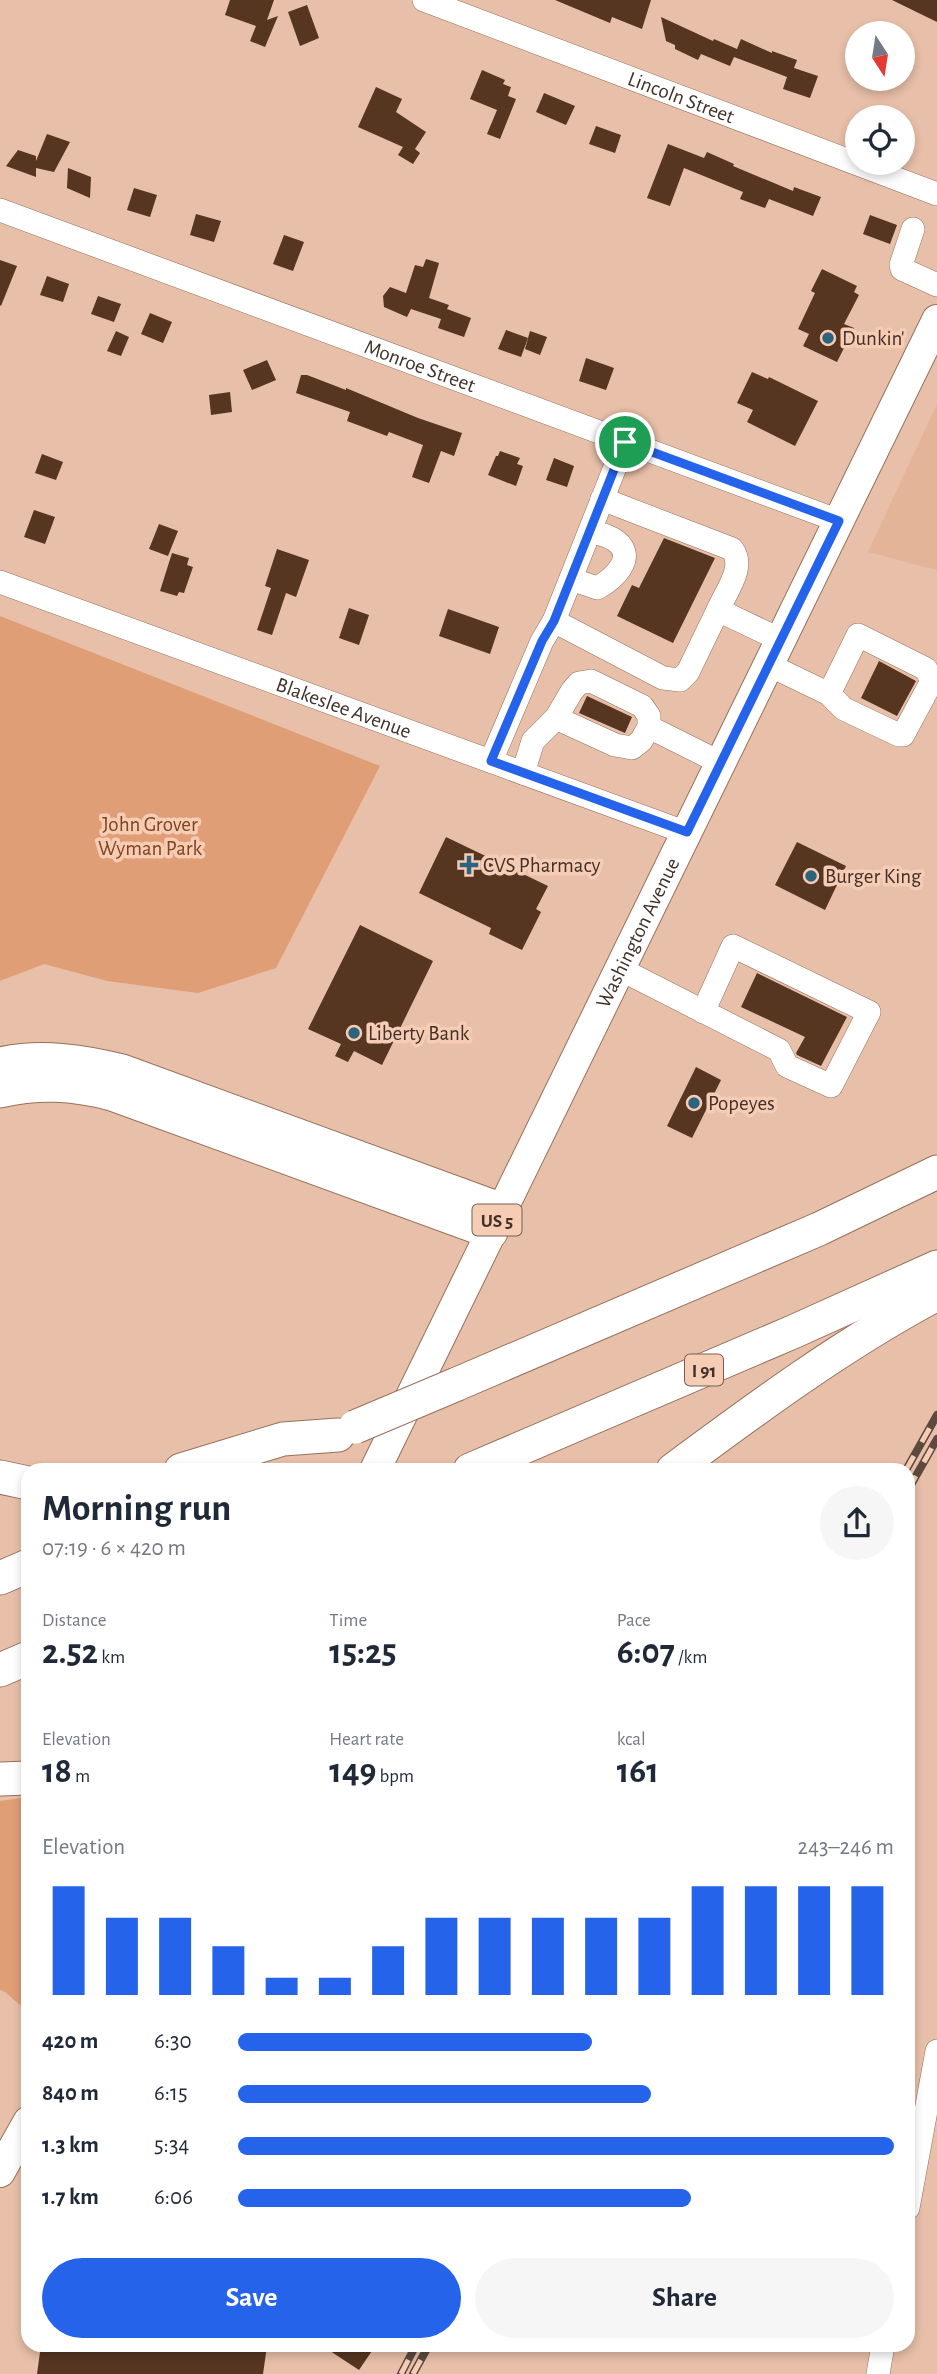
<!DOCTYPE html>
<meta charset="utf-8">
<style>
body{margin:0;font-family:"Alegreya Sans",sans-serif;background:#f6f6f7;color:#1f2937;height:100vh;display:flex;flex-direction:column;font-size:26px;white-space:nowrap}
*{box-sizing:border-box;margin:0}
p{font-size:23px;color:#747a83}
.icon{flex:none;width:38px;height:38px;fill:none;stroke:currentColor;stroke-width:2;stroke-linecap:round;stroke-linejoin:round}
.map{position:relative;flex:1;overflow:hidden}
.side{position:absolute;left:21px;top:1463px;width:894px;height:889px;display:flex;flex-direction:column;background:#fff;border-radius:21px;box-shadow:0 4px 10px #0003}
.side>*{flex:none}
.needle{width:46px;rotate:168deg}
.fabs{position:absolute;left:845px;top:21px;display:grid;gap:14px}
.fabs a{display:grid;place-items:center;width:70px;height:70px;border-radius:50%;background:#fff;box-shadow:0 4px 10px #0003;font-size:35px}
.pin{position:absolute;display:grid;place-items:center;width:60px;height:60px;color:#fff;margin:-30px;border:4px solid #fff;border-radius:50%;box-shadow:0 2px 7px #0007}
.round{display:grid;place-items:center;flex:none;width:74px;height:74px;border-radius:37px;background:#f6f6f7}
.overview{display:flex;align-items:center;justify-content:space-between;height:119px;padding:0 21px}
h1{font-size:38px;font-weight:600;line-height:52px}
.metrics{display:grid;grid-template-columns:repeat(3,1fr);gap:10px;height:119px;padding:7px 21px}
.metrics div{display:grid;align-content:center}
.metrics b{font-size:35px;font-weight:600}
.metrics small{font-size:19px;font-weight:400}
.metrics p{font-size:19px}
.chart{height:196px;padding:14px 21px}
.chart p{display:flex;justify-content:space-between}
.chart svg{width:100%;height:126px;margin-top:7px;stroke:#2563eb;stroke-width:6}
.button{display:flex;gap:14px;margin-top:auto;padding:14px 21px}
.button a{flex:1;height:80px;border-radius:42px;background:#2563eb;color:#fff;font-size:28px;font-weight:600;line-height:80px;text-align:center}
.button a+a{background:#f6f6f7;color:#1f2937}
ul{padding:0 21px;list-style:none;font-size:23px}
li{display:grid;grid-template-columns:112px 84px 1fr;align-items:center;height:52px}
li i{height:18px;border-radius:9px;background:#2563eb}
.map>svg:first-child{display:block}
.built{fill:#e4b499}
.green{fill:#e09e77}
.building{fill:#563521}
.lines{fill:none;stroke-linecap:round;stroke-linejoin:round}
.minor-casing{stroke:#97715c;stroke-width:24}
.major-casing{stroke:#97715c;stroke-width:32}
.highway-casing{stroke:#97715c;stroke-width:35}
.minor{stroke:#fff;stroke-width:23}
.major{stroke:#fff;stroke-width:30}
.highway{stroke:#fff;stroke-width:33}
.rail-casing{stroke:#5d493e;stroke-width:8}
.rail{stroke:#f6ccb5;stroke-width:5;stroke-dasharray:16;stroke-linecap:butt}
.highway-bridge-casing{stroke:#97715c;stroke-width:35;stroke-linecap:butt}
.highway-bridge{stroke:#fff;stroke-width:33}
.route-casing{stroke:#fff;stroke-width:14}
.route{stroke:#2563eb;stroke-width:9}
.poi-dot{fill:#2c647e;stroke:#f6ccb5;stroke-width:2.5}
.labels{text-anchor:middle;stroke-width:7;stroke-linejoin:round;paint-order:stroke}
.shield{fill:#f6ccb5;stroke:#776052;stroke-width:2}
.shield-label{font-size:19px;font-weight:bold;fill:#413128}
.street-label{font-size:21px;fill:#413128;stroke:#f6ccb5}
.poi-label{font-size:21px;fill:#413128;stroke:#f6ccb5;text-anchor:start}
.park-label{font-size:21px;fill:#7f441d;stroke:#f6ccb5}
</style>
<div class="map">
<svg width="937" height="2374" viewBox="0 0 937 2374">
<rect width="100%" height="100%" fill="#e8bfa8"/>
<path class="built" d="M937,404v166l-69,-18z"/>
<g class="green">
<path d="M0,616l380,150 -104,202 -78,25 -91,-12 -63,-17 -44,17z"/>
<path d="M28,1797v215l-23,-20 -5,-2v-189z"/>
</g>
<g class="building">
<path d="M230,0h44l-7,20 11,-4 -13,31 -15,-6 6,-15 -31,-11z"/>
<path d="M555,0h96l-9,29 -30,-12 -2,6z"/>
<path d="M892,0h45v22z"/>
<path d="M307,5l12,33 -19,8 -12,-34z"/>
<path d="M661,17l52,24 1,-2 23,10 4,-10 31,14v-2l25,9 -3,8 24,8 -8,22 -27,-9 4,-12 -53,-20 -4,9 -29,-12 -3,6 -23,-11v-4l-9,-4z"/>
<path d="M482,70l23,10 -2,4 8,3 -3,9 8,3 -16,40 -13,-5 10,-24 -27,-11z"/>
<path d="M376,87l26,12 -6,13 30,20 -11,17 5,4 -7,11 -15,-9 5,-8 -45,-20z"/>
<path d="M544,93l31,13 -9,19 -30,-13z"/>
<path d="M596,126l25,9 -6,18 -26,-9z"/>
<path d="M47,134l23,8 -16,30 -18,-4v9l-30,-11 12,-16 18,6v5z"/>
<path d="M668,144l36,14 3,-6 27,12 -1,2 60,25 1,-4 27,10 -8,19 -44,-17 -4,9 -25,-9 3,-7 -59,-24 -14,38 -23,-8z"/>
<path d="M68,168l23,9 -1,21 -23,-10z"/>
<path d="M134,188l23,7 -7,22 -23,-7z"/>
<path d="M196,214l25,7 -7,21 -24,-7z"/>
<path d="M870,215l27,10 -7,19 -27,-10z"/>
<path d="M284,235l20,7 -11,29 -20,-7z"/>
<path d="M426,259l13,4 -10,35 20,7 -2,4 24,9 -7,19 -26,-9 3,-9 -30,-10 -4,8 -23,-10 -1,-11 7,-9 16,6 9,-28 8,2z"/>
<path d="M0,260l17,6 -16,40 -1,-1z"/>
<path d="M822,269l35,17 -3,6 5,3 -15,29 10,4 -17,34 -34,-16 6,-12 -11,-5 17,-36 -4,-2z"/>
<path d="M47,276l22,8 -6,18 -23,-7z"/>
<path d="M98,296l23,8 -7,18 -23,-8z"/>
<path d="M150,313l22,9 -9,21 -22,-9z"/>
<path d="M506,330l22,8 -7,19 -23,-8z"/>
<path d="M116,331l13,6 -8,19 -14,-5z"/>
<path d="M530,331l17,6 -7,18 -15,-6z"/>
<path d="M586,358l28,10 -8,22 -27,-9z"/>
<path d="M267,360l9,20 -24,10 -9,-20z"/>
<path d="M752,372l16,7 1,-2 49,24 -23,45 -48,-24 6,-12 -16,-7z"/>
<path d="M301,375h6l39,15v-2l72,30 44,15 -8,23 -13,-5 -12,32 -17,-6 11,-32 -34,-13 -2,4 -40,-15 3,-9 -54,-19z"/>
<path d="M230,392l2,20 -21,3 -2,-20z"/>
<path d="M500,451l20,7 -3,6 6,2 -7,20 -28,-11 8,-19h2z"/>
<path d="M42,454l21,8 -7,18 -21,-7z"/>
<path d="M554,458l20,8 -7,21 -21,-7z"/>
<path d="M34,510l21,7 -10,27 -21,-7z"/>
<path d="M159,524l19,7 -10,25 -19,-7z"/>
<path d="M664,538l51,20 -42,85 -56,-27 15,-31 7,3z"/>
<path d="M277,549l32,11 -13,37 -10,-4 -14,42 -15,-5 14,-42 -6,-2z"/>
<path d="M172,553l17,5 -2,7 6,2 -9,26 -5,-1 -2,4 -17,-5z"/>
<path d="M349,608l20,7 -10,30 -20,-7z"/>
<path d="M448,609l51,18 -9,27 -51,-18z"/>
<path d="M879,661l37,20 -19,35 -36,-18z"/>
<path d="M587,696l45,21 -7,16 -46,-20z"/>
<path d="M446,837l102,49 -12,23 5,3 -19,38 -33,-16 2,-6 -72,-35z"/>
<path d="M797,842l49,24 -21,44 -50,-25z"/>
<path d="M360,925l73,36 -51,104 -28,-14 -6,11 -13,-6 6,-12 -33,-15z"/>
<path d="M757,973l90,44 -26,49 -24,-11 -1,-2 9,-16 -64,-30z"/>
<path d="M696,1067l25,13 -29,58 -25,-12z"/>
<path d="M41,2345h54l32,4 1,-4 139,1 -4,28h-226z"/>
<path d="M321,2345h55l-17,25z"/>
</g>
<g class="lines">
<g class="minor-casing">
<g id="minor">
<path id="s1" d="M424,0l513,194"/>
<path id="s2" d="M0,210l839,311"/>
<path d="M913,229l-12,36 1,4 35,16"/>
<path d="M625,442l-71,179 109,57 17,2 8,-8 30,-62 63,30"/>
<path d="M602,499l130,50c14,18 -6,42 -14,61"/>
<path d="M571,579l26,9c15,-8 41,-30 19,-47 -6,-5 -19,-8 -26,-10"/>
<path id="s3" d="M0,582l687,251"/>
<path d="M769,665l60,29 15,15 55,26h4l29,-54 -6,-12 -68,-34 -29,59"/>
<path d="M649,727l72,36"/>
<path d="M491,761l51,-120 12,-20"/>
<path d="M523,773l10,-32 23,-23 16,-27 7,-8 12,-2 51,25 7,10v11l-8,14 -9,7 -17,-3 -59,-27"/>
<path d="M620,969l159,81 8,16 44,20 38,-74 -136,-66 -30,66"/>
<path d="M908,2208l29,-157"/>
<path d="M878,2374l5,-29"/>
</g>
</g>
<g class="major-casing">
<g id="major">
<path id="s4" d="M375,1470l562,-1150"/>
<path d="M0,2172l28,-50"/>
</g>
</g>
<g class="highway-casing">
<g id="highway">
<path d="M0,1064c41,-9 82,-3 122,7l380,139"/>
<path d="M0,1091c39,-9 73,-7 112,3l379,138"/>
<path d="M457,1384l362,-155 118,-57"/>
<path d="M181,1470l102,-31 55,-4"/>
<path d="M470,1470l325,-139 142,-64"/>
<path d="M673,1470c85,-63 170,-126 264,-176"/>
<path d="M0,1477l28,6"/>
<path d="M0,1578l28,-12"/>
<path d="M0,1670l28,-12"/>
<path d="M0,1779l28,-1"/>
</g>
</g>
<use href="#minor" class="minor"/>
<use href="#major" class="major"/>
<use href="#highway" class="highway"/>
<g class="rail-casing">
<g id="rail">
<path d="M906,1470l31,-55"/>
<path d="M908,1490l29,-51"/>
<path d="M401,2374l15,-29"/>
<path d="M413,2374l16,-29"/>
</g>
</g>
<use href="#rail" class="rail"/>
<g class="highway-bridge-casing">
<path id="highway-bridge" d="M355,1427l102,-43"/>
</g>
<use href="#highway-bridge" class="highway-bridge"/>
</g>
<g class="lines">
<g class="route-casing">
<path id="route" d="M625,442l214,79 -152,311 -196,-71 51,-120 12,-20z"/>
</g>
<use href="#route" class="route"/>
</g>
<g class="poi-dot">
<circle cx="828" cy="338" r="7"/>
<path d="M465.5 854.5h7v7h7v7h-7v7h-7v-7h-7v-7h7z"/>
<circle cx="811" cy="876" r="7"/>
<circle cx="354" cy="1033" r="7"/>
<circle cx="694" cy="1103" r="7"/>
</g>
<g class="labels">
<g class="shield">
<rect x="472.5" y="1204.5" width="49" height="31" rx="5"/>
<rect x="685" y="1354.5" width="38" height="31" rx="5"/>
</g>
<g class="shield-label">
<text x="497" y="1227">US 5</text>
<text x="704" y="1377">I 91</text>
</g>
<g class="street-label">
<text dy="7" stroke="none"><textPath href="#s1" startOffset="275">Lincoln Street</textPath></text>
<text dy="7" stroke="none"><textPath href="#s2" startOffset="448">Monroe Street</textPath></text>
<text dy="7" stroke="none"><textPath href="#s3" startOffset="366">Blakeslee Avenue</textPath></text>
<text dy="7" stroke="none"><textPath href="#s4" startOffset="598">Washington Avenue</textPath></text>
</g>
<g class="poi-label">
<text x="842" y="345">Dunkin'</text>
<text x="483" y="872">CVS Pharmacy</text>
<text x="825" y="883">Burger King</text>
<text x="368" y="1040">Liberty Bank</text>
<text x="708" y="1110">Popeyes</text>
</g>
<g class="park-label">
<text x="150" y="831">John Grover<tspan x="150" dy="24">Wyman Park</tspan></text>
</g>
</g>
</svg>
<div class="fabs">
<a><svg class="needle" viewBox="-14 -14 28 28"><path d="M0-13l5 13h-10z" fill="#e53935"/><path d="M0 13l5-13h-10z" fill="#747a83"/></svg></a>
<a><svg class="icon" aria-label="locate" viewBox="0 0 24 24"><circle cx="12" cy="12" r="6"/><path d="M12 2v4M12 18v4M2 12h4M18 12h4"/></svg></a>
</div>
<div class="pin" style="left:625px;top:442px;background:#1e9e55"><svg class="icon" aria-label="arrive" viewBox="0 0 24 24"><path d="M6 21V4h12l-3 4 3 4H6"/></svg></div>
<section class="side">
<div class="overview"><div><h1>Morning run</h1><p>07:19 · 6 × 420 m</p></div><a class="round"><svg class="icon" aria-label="share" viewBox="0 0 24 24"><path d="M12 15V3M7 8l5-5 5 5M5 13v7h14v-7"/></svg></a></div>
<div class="metrics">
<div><p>Distance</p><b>2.52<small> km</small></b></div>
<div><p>Time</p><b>15:25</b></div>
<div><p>Pace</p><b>6:07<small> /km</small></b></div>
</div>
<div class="metrics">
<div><p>Elevation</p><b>18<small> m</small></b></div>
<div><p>Heart rate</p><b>149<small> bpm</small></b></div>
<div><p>kcal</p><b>161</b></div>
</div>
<div class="chart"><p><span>Elevation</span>243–246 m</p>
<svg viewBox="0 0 160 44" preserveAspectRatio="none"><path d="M5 44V6M15 44V17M25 44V17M35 44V27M45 44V38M55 44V38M65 44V27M75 44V17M85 44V17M95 44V17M105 44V17M115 44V17M125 44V6M135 44V6M145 44V6M155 44V6"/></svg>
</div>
<ul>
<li><b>420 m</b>6:30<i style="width:54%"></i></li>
<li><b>840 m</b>6:15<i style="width:63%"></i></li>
<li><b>1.3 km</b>5:34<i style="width:100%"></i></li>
<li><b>1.7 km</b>6:06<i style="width:69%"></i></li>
</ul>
<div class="button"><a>Save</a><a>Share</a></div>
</section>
</div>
